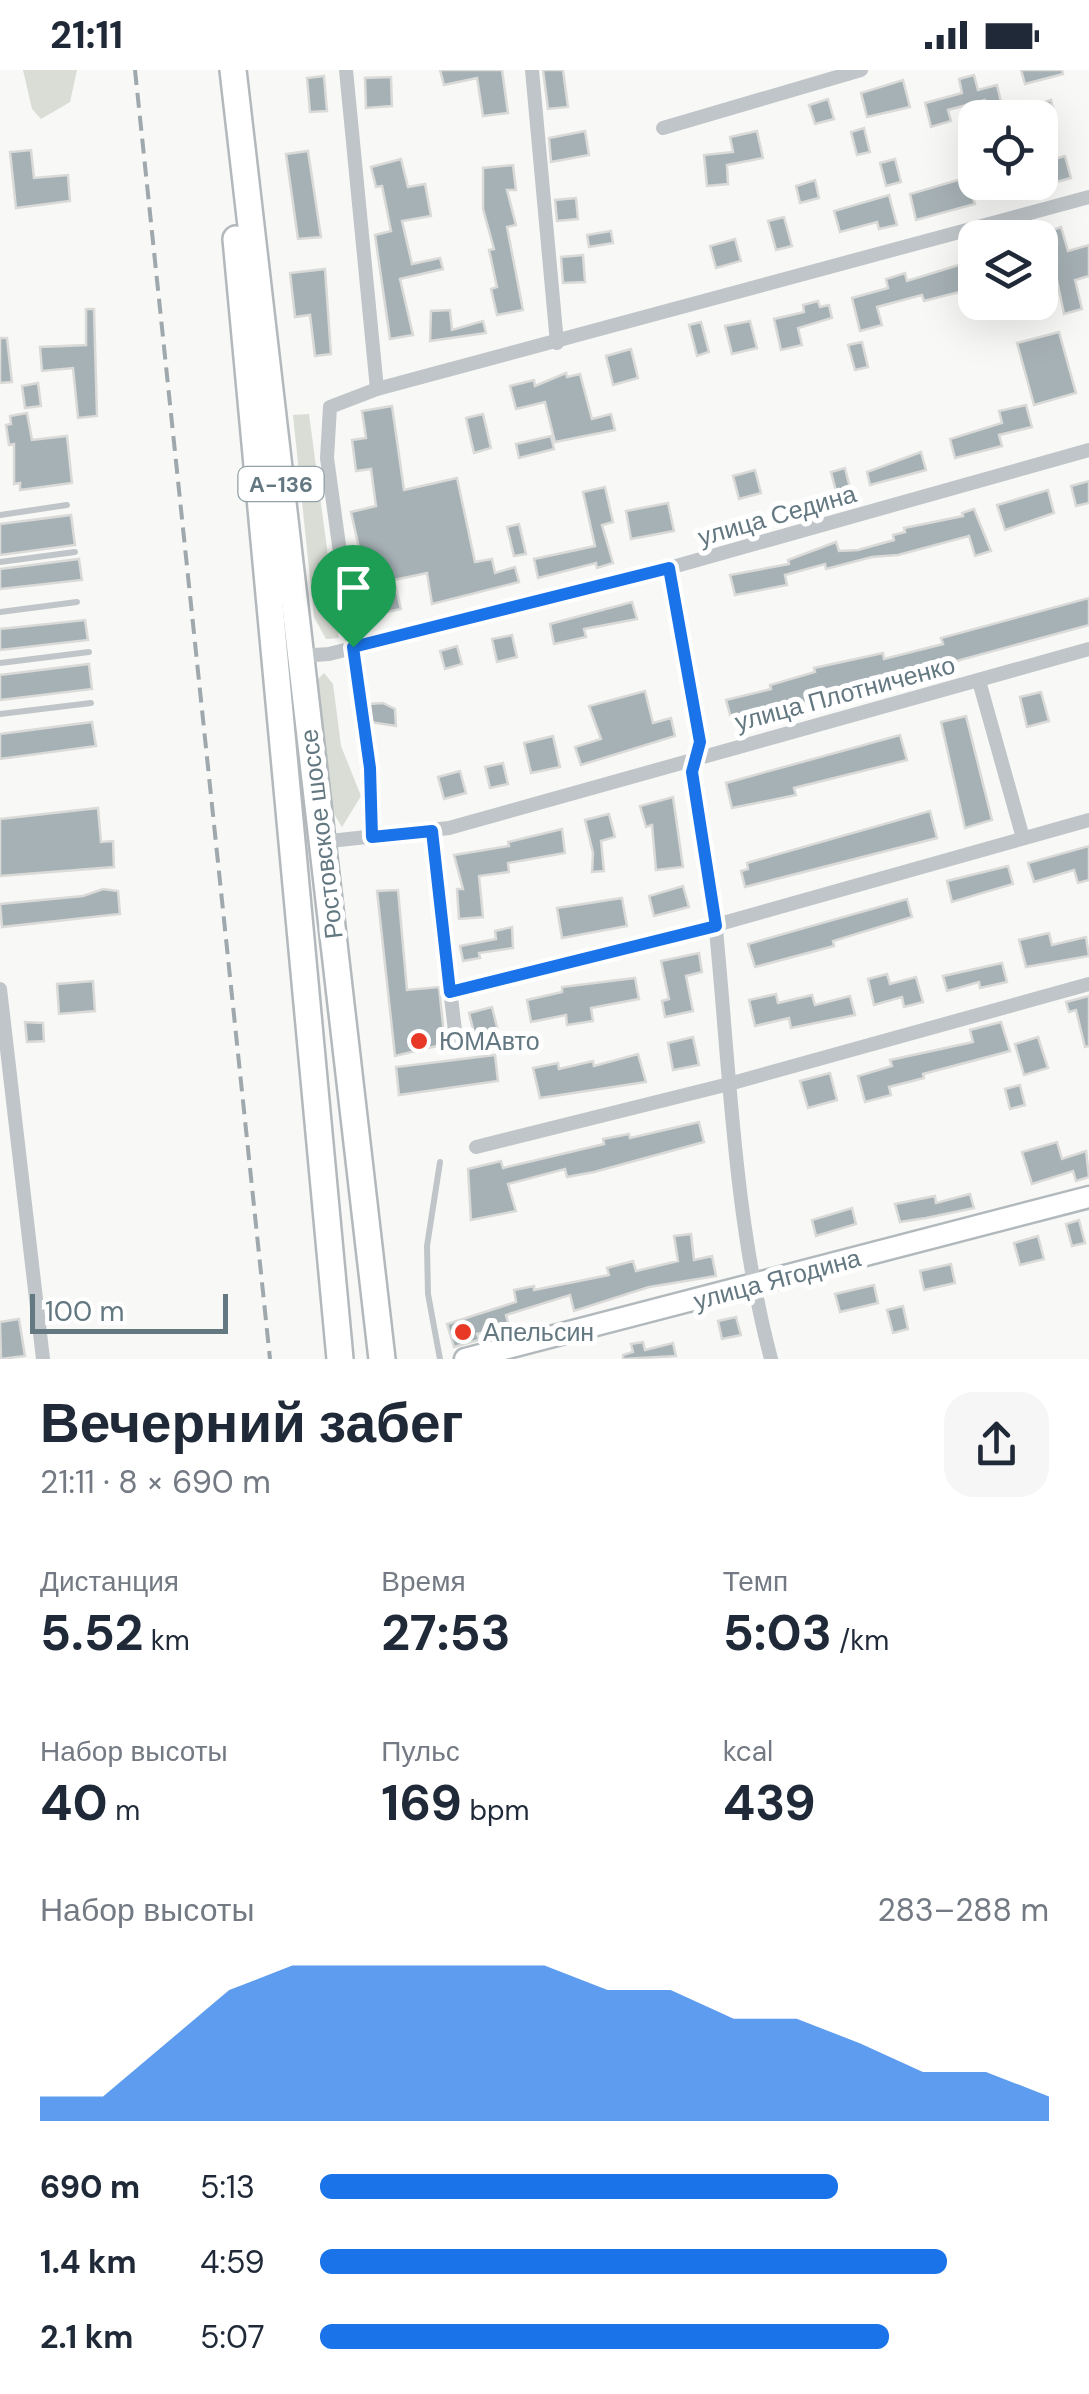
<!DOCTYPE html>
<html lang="ru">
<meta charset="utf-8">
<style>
body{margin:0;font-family:"DM Sans",sans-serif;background:#f6f6f7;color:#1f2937;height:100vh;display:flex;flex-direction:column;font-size:38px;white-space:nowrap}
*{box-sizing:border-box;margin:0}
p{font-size:32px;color:#747a83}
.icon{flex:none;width:55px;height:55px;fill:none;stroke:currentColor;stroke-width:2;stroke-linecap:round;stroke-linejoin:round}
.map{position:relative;height:1289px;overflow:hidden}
.side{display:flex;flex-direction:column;background:#fff;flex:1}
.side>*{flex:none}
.controls{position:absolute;left:958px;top:30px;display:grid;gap:20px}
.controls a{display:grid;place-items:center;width:100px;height:100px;border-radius:20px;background:#fff;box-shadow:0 10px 40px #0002;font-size:50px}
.scale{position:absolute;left:30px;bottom:25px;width:198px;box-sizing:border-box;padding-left:10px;border:5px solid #637881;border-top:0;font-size:28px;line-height:35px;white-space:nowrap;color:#637881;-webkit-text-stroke:8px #fff;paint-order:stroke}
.pin{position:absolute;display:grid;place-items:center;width:85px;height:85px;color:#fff;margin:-102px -42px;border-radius:50% 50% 50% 0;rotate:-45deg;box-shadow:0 0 10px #0007}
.pin .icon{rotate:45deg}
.round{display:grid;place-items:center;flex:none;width:105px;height:105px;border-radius:30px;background:#f6f6f7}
.headline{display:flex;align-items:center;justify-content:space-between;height:170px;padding:0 40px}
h1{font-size:55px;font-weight:700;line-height:75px}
.figures{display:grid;grid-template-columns:repeat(3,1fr);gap:15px;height:170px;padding:10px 40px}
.figures div{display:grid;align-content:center}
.figures b{font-size:50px;font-weight:700}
.figures small{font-size:28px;font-weight:400}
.figures p{font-size:28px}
.chart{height:280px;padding:20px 40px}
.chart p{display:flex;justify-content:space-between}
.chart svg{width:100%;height:180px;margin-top:10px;fill:#1a73e8;opacity:.7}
ul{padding:0 40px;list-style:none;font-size:32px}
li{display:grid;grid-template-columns:160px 120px 1fr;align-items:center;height:75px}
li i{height:25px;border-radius:12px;background:#1a73e8}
.status{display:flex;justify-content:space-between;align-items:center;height:70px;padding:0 50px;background:#fff;direction:ltr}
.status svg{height:28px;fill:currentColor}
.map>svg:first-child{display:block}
.green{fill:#d9ddd5}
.building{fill:#a6b1b5;stroke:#dadad8;stroke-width:2.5}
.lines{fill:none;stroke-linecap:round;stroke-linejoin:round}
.secondary-casing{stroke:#b1b9bd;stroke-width:25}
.highway-casing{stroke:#b2b8bb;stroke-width:30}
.lane{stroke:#bfc5c8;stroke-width:6}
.street{stroke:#bfc5c8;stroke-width:14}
.secondary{stroke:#fff;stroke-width:20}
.highway{stroke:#fff;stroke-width:25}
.rail{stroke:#9ea8ad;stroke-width:4;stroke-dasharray:15 8;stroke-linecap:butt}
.route-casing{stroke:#fff;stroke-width:20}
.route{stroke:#1a73e8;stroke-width:12}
.poi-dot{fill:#e83926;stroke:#fff;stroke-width:4}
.labels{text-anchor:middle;stroke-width:10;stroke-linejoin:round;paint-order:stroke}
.shield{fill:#fff;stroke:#92a0a7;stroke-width:2.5}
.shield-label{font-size:22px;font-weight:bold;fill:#637881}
.street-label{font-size:25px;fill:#637881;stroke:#fff}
.poi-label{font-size:25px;fill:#637881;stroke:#fff;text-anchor:start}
</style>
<div class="status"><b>21:11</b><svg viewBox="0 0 49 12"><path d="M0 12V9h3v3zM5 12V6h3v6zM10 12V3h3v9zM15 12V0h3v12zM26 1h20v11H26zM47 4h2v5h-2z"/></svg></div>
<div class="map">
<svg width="1089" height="1289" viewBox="0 0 1089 1289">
<rect width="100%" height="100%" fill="#f8f8f6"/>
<g class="green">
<path d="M23,0h54l-7,32 -29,17 -9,-10z"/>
<path d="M309,344l30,224 -13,1 -12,-22 -21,-202z"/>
<path d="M324,603l9,11 8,62 20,50 -19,31 -11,-18 -15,-128z"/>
</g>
<g class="building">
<path d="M440,0h62l6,43 -25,3 -6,-38 -33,7z"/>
<path d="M543,0h20l5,37 -20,2z"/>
<path d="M1021,0h41l1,4 -38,10z"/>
<path d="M974,5l4,15 19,-5 5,21 -14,4 -3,-10 -37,10 3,11 -20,6 -6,-24 37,-10 -3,-14z"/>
<path d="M324,6l3,35 -17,1 -3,-34z"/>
<path d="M391,7l1,29 -26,2 -1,-30z"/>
<path d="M903,10l7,27 -43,10 -6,-24z"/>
<path d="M828,29l6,20 -19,5 -6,-19z"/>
<path d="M1051,30l5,22 -16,4v-8h-40z"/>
<path d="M864,58l6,24 -13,3 -6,-23z"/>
<path d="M585,61l4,24 -38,7 -2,-24z"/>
<path d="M757,61l6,27 -36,7 1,19 -21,2 -3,-31 29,-3 -3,-15z"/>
<path d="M31,80l3,28 34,-3 2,26 -54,7 -6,-56z"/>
<path d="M308,81l13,86 -23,2 -12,-85z"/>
<path d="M1065,86l6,22 -26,7 -5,-22z"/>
<path d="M401,89l7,28 17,-3 6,32 -29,5 10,43 28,-6 3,11 -43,10 13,56 -23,4 -15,-104 16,-4 -9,-45 -6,1 -5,-20z"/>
<path d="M895,89l6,23 -15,4 -6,-23z"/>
<path d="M513,95l3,25h-9l9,35 -9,2 16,83 -26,5 -6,-26 6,-2 -8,-37 5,-1 -11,-40v-41z"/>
<path d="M968,107l1,5 48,4 -44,12 2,6 -59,16 -6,-26z"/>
<path d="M815,110l4,18 -19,5 -4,-17z"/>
<path d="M889,125l8,30 -18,4 -2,-7 -37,10 -6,-21z"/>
<path d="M576,128l2,21 -21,2 -2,-21z"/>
<path d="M784,147l8,29 -16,4 -8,-29z"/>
<path d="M1061,157l7,24 21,-6v31l-14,4 7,29 -18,5 -17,-82z"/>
<path d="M611,161l2,12 -24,4 -2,-12z"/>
<path d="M735,169l6,22 -25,7 -6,-22z"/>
<path d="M583,185l2,27 -22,1 -2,-26z"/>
<path d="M975,190v28l-51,13 -2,-6 -45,12 5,18 -22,6 -8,-33 36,-10 -2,-9 19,-6 2,8z"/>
<path d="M325,199l6,85 -16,2 -5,-41 -15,2 -5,-44z"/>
<path d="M818,231l2,6 9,-2 3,13 -34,10 4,17 -21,5 -7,-31 30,-7 -1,-7z"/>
<path d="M86,239h8l3,107 -19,2 -5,-50 -31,3 -2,-24 46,-2z"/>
<path d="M450,240l2,20 31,-9 3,12 -56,8 1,-30z"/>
<path d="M750,251l7,27 -25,6 -7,-28z"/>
<path d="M701,252l8,30 -12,4 -8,-31z"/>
<path d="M1059,262l17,61 -42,12 -17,-62z"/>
<path d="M0,268h7l5,44 -12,1z"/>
<path d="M862,272l6,25 -13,3 -7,-25z"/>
<path d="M631,279l7,29 -25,7 -7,-29z"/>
<path d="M566,303l1,4 13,-3 12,45 19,-5 4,16 -60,12 -10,-40 -29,7 -6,-23 24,-6 1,6z"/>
<path d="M38,313l3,23 -16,2 -3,-22z"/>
<path d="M1026,335l6,22 -33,8 3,11 -47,12 -5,-19 52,-16 -3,-12z"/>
<path d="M392,336l12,84 53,-12 18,84 17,-3 3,14 20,-6 4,15 -87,22 -5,-31 -33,7 7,29 -27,6 -23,-103 25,-6 -5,-37 -15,2 -4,-31 14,-2 -4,-27z"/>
<path d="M27,343l5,27 35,-4 5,47 -52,7v-7l-6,1v-40l-5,1 -3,-20 5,-1 -1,-8z"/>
<path d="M483,344l8,34 -17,5 -8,-35z"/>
<path d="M551,366l3,13 -35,9 -3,-14z"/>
<path d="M921,382l5,18 -56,15 -3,-13z"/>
<path d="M845,398l6,24 -14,3 -6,-23z"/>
<path d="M755,400l6,23 -22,6 -6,-23z"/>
<path d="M1089,411v22l-13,3 -5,-20z"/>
<path d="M605,417l8,35 -11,3 11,38 -16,5 -1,-5 -58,15 -4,-19 61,-13 -12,-54z"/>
<path d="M1048,420l6,23 -49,17 -8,-25z"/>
<path d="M668,433l6,28 -43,8 -5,-28z"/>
<path d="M974,439l17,42 -16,5 -6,-20 -71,19 -26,2 -46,12 -1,-5 -40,11 2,10 -52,10 -5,-20 59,-11 -1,-4 48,-18 3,9 19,-1 36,-10 -1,-5 12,-3 -1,-4 59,-12 -1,-3z"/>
<path d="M71,445l4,30 -75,10v-31z"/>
<path d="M519,454l7,30 -12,2 -7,-29z"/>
<path d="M79,489l3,21 -82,9v-20z"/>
<path d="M1089,528v27l-357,97 -6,-22 45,-11 -1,-4 45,-13 -1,-4 69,-15 1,6 59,-15 -2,-6z"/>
<path d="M632,532l5,17 -53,10 2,8 -32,7 -4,-20z"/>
<path d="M85,550l3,20 -88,10v-21z"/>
<path d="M512,565l5,22 -20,5 -5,-23z"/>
<path d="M457,576l5,18 -17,5 -5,-18z"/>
<path d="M89,594l3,25 -92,11v-25z"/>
<path d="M645,621l8,32 18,-5 4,18 -94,29 -6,-18 26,-8 -12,-33z"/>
<path d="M1041,622l8,29 -22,6 -7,-30z"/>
<path d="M383,633l12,6 1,17 -26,-4 -2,-18z"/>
<path d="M966,646l26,104 -27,8 -24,-106z"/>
<path d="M92,652l4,24 -96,13v-25z"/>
<path d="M900,665l7,25 -113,28 2,7 -64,13 -6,-25z"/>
<path d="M553,666l7,31 -29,6 -7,-30z"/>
<path d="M503,693l5,21 -18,4 -5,-21z"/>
<path d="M460,701l6,22 -22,6 -6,-22z"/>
<path d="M673,727l10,70 -27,3 -4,-45 -6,2 -6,-21z"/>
<path d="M98,738l3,34 12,-1 1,26 -114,9v-57z"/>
<path d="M930,741l7,27 -192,49 -4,-16 7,-2 -1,-6z"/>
<path d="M609,744l6,23 -14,4 3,30 -12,1 1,-19 -8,-33z"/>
<path d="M562,759l3,24 -57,10 1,9 -30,4 4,41 -24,2 -2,-30h6l-9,-34 55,-9 -1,-4z"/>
<path d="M1089,776v34l-11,3 -4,-13 -40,12 -6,-19z"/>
<path d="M1008,796l5,18 -61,18 -5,-21z"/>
<path d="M683,816l6,21 -35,9 -5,-20z"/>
<path d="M103,819l15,2 2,23 -118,13 -2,-23 83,-8z"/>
<path d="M398,820l9,100 32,-3 6,57 -50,12 -18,-165z"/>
<path d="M622,828l5,28 -65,12 -5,-30z"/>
<path d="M907,829l5,18 -79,24 1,5 -79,21 -7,-23z"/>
<path d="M512,857l1,21 -34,5 1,5 -17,3 -3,-15 36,-7 -1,-8z"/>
<path d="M1049,863l3,12 34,-8 3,19 -63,11 -7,-27z"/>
<path d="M699,883l3,19 -16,4 7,35 -28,6 -3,-16 7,-2 -8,-38z"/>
<path d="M1002,893l5,19 -27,6 -1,-6 -32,9 -4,-15z"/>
<path d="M887,904l3,10 26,-7 7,25 -19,5 -2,-10 -28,8 -6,-26z"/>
<path d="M635,908l4,21 -48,9 2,13 -26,4 -1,-10 -35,7 -4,-22 35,-8v-5z"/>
<path d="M93,911l2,30 -36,3 -2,-30z"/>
<path d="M776,924l2,9 34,-8 3,10 35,-9 5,19 -64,13 -2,-10 -34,8 -6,-26z"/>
<path d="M1089,926v50l-4,1 -9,-37 -7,2 -3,-10z"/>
<path d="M492,937l6,24 -23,6 -6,-24z"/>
<path d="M25,952l18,1 1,18 -17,1z"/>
<path d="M1001,952l9,29 -87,23 1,4 -35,9 2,8 -26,7 -7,-26 34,-10 -2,-6 83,-18 -3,-12z"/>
<path d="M693,967l6,28 -26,5 -5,-27z"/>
<path d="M1038,967l10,31 -24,7 -9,-31z"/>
<path d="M638,984l8,28 -106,16 -7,-30 25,-5 1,6 34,-8 1,5z"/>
<path d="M495,985l3,26 -99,14 -3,-28z"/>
<path d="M830,1003l7,27 -29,8 -8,-27z"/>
<path d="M1020,1015l5,20 -15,4 -5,-20z"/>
<path d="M699,1052l5,20 -110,30 -27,5 -2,-8 -57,15 8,27 -45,9 -3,-51 33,-8 2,7 101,-24 -1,-5 26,-5 1,4z"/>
<path d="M1057,1072l5,17 24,-8 3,26 -13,4 -3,-10 -41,13 -10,-32z"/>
<path d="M970,1124l4,14 -48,10 -26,4 -5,-18 40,-8 1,7z"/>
<path d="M852,1138l4,16 -40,12 -4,-16z"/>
<path d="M1079,1150l6,23 -13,3 -6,-22z"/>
<path d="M691,1164l3,26 18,-4 4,20 -67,11 -75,24 -4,-16 -64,20 3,11 -32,8 2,6 -25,7 -7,-23 69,-22 -2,-12 20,-4v4l75,-15 -2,-7 26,-7 3,10 42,-10 -4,-25z"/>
<path d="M1038,1166l6,23 -24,6 -6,-22z"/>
<path d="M951,1194l4,19 -31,7 -4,-19z"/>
<path d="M874,1215l4,18 -38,9 -5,-18z"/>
<path d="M903,1236l5,23 -15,4 -6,-23z"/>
<path d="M736,1247l5,18 -19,4 -4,-18z"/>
<path d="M19,1249l6,37 -24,3 -1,-37z"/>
<path d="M643,1272l2,8 28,-7 3,13 -53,3v-4l10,-3 -2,-8z"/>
</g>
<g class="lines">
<g class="secondary-casing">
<path id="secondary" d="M465,1289l624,-162"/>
</g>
<g class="highway-casing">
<g id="highway">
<path d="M233,0l149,1289"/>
<path d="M236,169l104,1120"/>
</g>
</g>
<g class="lane">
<path d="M0,445l67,-10"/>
<path d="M0,492l75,-10"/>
<path d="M669,500l31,172 -4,12"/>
<path d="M0,542l77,-10"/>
<path d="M353,580l17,118 1,68"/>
<path d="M0,593l89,-11"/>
<path d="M0,644l91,-11"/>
<path d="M440,1289l-12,-65 -1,-48 13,-84"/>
</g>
<g class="street">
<path d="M346,0l31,319"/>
<path d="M532,0l25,273"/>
<path d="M663,58l198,-58"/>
<path d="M353,577l-26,-189 3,-51 47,-18 712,-192"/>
<path d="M300,586l29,-2 340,-86 420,-118"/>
<path d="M979,611l44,157"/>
<path d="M695,686l-3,16c8,53 19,105 24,158 14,143 18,289 55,429"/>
<path d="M431,761l25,208"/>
<path d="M321,772l128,-14 640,-179"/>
<path d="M0,919l43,370"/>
<path d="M450,922l266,-67 373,-105"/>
<path d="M476,1077l253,-63 360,-100"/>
</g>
<use href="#secondary" class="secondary"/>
<use href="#highway" class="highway"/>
<path class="rail" d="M135,0l135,1289"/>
</g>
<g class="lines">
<g class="route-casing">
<path id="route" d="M669,498l31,174 -8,30 24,154 -266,66 -18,-161 -60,6 -2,-69 -17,-121z"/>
</g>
<use href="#route" class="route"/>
</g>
<g class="poi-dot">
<circle cx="419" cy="971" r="10"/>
<circle cx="463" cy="1262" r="10"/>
</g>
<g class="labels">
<rect class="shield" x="238.5" y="397" width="85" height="34" rx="8"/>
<g class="shield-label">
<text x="281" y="422">А-136</text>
</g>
<g class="street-label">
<text transform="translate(777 445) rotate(-16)" y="9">улица Седина</text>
<text transform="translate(845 623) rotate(-15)" y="9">улица Плотниченко</text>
<text transform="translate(321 764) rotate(-97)" y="9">Ростовское шоссе</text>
<text transform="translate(777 1209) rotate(-15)" y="9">улица Ягодина</text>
</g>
<g class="poi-label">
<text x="439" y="980">ЮМАвто</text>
<text x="483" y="1271">Апельсин</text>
</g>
</g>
</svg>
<div class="controls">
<a><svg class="icon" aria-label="locate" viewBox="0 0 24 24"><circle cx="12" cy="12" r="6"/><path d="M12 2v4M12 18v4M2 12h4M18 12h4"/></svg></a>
<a><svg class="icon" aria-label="layers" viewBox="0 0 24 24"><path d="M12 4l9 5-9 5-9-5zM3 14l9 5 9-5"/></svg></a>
</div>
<div class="scale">100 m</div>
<div class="pin" style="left:353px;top:577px;background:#1e9e55"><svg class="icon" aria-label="arrive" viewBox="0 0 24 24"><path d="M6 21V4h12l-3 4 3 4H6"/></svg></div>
</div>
<section class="side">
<div class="headline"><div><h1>Вечерний забег</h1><p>21:11 · 8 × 690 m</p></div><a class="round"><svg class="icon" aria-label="share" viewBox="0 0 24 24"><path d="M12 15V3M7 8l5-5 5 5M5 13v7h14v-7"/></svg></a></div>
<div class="figures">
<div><p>Дистанция</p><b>5.52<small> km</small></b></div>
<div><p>Время</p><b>27:53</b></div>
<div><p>Темп</p><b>5:03<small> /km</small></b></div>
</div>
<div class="figures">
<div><p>Набор высоты</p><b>40<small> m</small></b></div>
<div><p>Пульс</p><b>169<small> bpm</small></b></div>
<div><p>kcal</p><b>439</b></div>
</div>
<div class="chart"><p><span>Набор высоты</span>283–288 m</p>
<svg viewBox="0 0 160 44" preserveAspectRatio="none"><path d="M0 44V38L10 38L20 25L30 12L40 6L50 6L60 6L70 6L80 6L90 12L100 12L110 19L120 19L130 25L140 32L150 32L160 38V44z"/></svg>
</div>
<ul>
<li><b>690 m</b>5:13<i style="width:71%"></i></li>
<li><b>1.4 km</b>4:59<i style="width:86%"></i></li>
<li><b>2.1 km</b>5:07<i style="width:78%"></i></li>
</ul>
</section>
